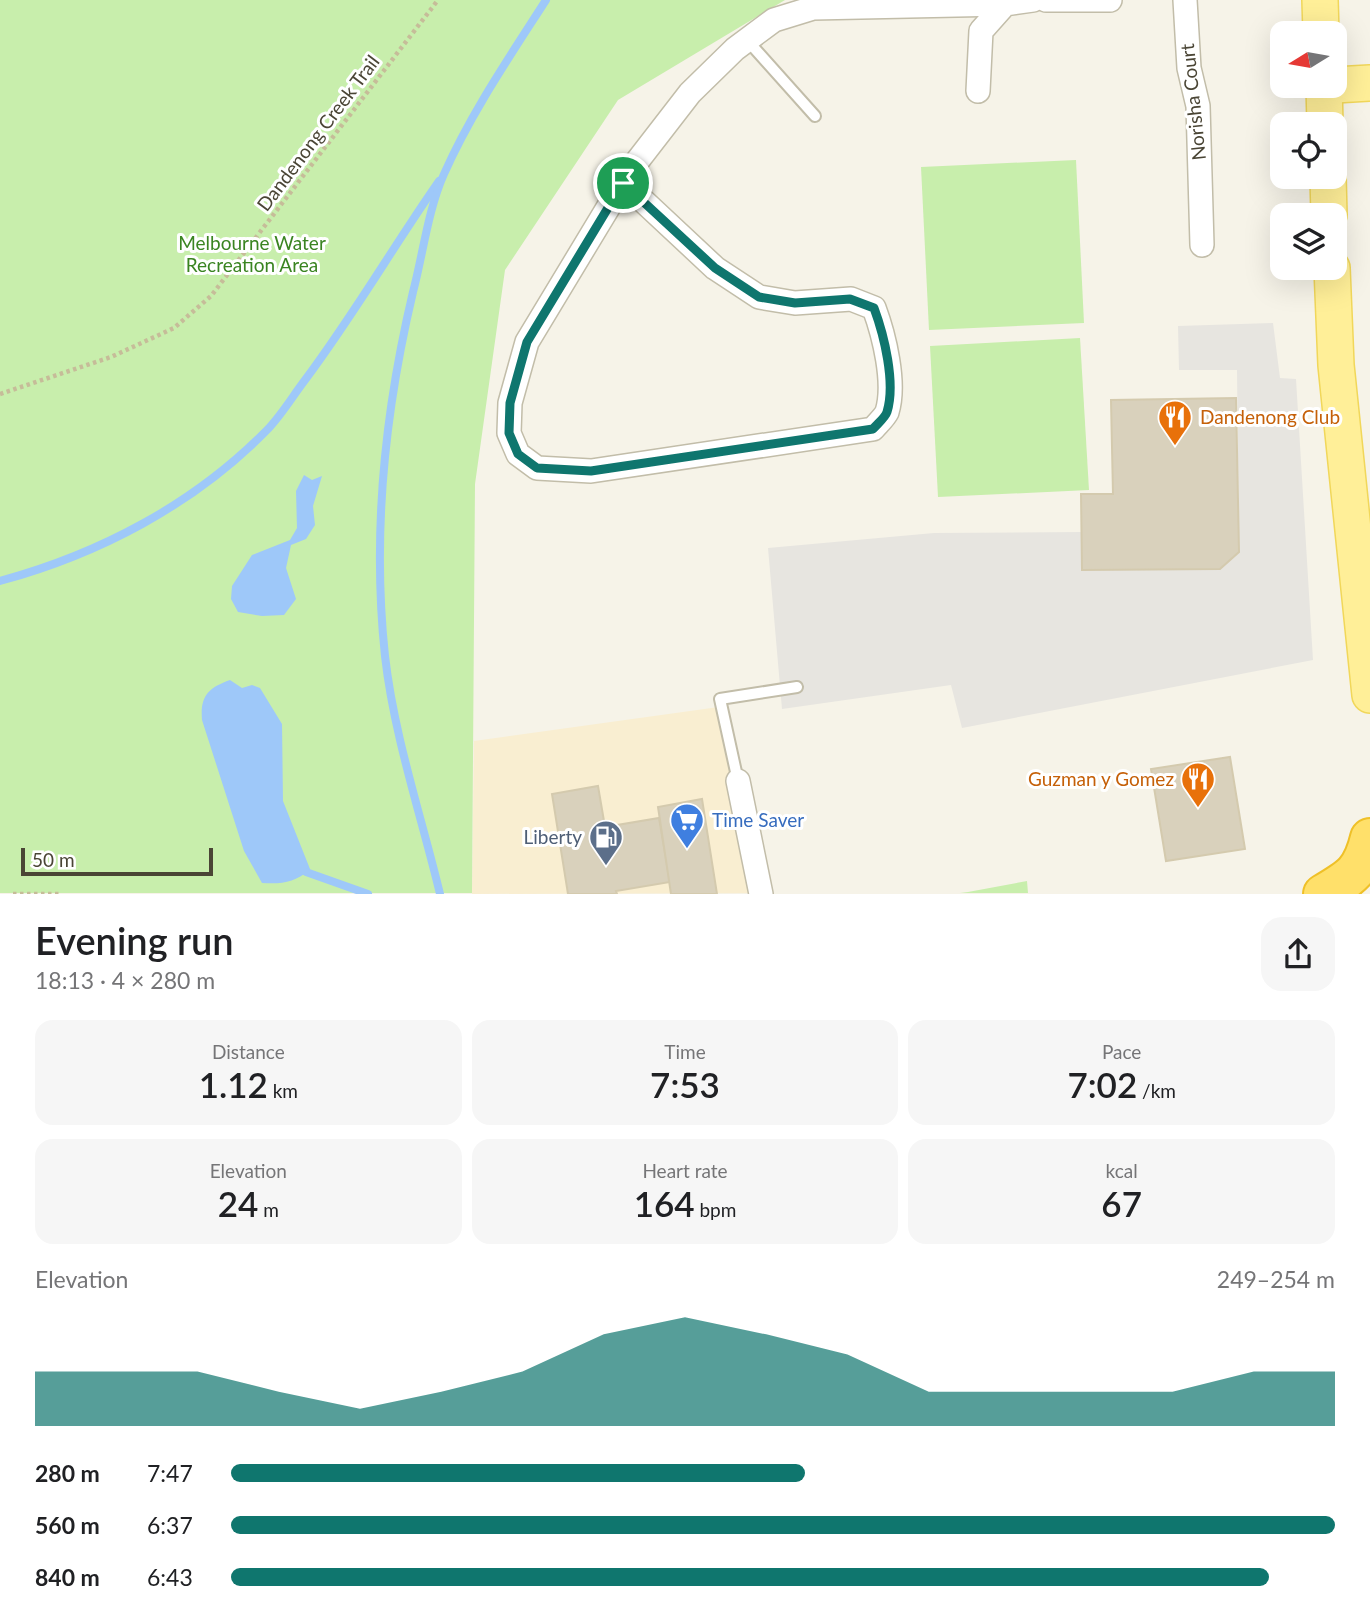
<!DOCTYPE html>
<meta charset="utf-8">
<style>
body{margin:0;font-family:Lato,sans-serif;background:#f6f6f6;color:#202124;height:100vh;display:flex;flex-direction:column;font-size:26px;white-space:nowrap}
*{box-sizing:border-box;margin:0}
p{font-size:23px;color:#757577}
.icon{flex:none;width:38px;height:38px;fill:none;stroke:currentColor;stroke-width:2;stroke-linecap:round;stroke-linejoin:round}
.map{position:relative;height:894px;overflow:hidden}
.panel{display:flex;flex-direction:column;background:#fff;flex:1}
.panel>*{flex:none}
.needle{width:46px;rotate:259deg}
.controls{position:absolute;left:1270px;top:21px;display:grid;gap:14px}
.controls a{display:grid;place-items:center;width:77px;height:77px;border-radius:14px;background:#fff;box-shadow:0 7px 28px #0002;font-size:35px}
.scale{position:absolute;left:21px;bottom:18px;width:192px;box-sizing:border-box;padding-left:7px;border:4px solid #4a4535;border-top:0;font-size:19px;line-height:24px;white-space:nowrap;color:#4a4535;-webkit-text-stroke:5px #fff;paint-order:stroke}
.pin{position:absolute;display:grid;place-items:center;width:60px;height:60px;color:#fff;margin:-30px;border:4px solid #fff;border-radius:50%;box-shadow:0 2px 7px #0007}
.round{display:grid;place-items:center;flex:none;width:74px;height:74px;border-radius:21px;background:#f6f6f6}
.summary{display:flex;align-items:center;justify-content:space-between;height:119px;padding:0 35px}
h1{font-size:38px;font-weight:600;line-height:52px}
.stats{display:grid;grid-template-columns:repeat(3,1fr);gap:10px;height:119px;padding:7px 35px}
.stats div{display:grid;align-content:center;border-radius:18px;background:#f6f6f6;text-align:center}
.stats b{font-size:35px;font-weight:600}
.stats small{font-size:19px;font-weight:400}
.stats p{font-size:19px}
.chart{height:196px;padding:14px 35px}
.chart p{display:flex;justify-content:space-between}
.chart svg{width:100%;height:126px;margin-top:7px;fill:#0f766e;opacity:.7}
ul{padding:0 35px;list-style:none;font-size:23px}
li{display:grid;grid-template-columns:112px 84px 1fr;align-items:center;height:52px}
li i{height:18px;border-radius:9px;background:#0f766e}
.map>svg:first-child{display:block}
.commercial{fill:#f9eed1}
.green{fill:#c8eeac}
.parking{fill:#e7e5e0}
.water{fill:#9ec8f9}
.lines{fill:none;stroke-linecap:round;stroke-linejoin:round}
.stream{stroke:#9ec8f9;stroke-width:8}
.building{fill:#d9d1bc;stroke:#d4caae;stroke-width:2}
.lane-casing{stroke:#c2bda9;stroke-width:14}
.street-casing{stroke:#c2bda9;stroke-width:26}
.primary-casing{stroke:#f1d75a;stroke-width:38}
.highway-casing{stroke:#efc028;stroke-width:42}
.path{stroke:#c6bc99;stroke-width:4.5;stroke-dasharray:3.5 3.5;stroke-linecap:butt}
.lane{stroke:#fff;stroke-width:10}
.street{stroke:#fff;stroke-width:23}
.primary{stroke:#ffef98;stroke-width:35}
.highway{stroke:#ffe06a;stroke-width:38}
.route-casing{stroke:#fff;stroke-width:14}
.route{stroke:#0f766e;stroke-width:9}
.labels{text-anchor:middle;stroke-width:6;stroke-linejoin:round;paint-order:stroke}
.street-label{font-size:19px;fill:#4a4535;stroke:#fff}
.park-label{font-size:19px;fill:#3a8421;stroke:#fff}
.food-label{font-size:19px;fill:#c56008;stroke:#fff;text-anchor:start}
.shop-label{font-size:19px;fill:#366cbe;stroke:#fff;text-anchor:start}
.service-label{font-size:19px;fill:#4e5e75;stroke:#fff;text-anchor:end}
</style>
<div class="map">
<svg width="1370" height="894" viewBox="0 0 1370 894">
<rect width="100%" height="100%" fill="#f6f3e8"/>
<path class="commercial" d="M726,706l41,187 -295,1 2,-153z"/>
<g class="green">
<path d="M0,0h785l-167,100 -113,170 -30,214 -3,409h-472z"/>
<path d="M1076,160l8,163 -155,7 -8,-163z"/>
<path d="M1080,338l9,152 -151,7 -8,-151z"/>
<path d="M1027,881l1,12h-68l8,-1z"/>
</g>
<path class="parking" d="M1273,323l7,55 16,1 17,281 -351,68 -11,-43 -169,24 -14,-161 166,-15 148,-1v38l138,-1 19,-17 -2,-182h-58l-1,-44z"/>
<g class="water">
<path d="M304,475l8,5 10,-4 -9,30 2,19 -9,14 -15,6 -5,23 10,31 -12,16 -22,1 -24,-4 -7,-13 1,-13 20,-31 38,-15 7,-12 -1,-37z"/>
<path d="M230,680l12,8 10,-3 8,3 22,36 1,77 27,68c-15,14 -28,15 -48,14l-18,-32 -42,-131c-2,-24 6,-32 28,-40z"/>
</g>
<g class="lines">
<g class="stream">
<path d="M0,581c99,-27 193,-76 266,-150 15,-15 26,-34 39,-51 48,-64 88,-133 134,-199"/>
<path d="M306,872l62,22"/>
<path d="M440,894c-19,-79 -46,-158 -55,-238 -13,-122 0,-246 28,-364 10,-38 15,-82 31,-118 27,-61 66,-118 102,-174"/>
</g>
</g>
<g class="building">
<path d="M1236,398l3,154 -19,17 -138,1 -1,-76h32l-2,-94z"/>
<path d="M1230,757l15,92 -79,12 -15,-92z"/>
<path d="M598,786l7,41 54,-9 11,64 -54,9 1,3h-49l-16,-100z"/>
<path d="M702,799l15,95h-46l-13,-87z"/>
</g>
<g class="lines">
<g class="lane-casing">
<g id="lane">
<path d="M747,40l68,76"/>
<path d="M738,781l-18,-82 77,-12"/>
</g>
</g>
<g class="street-casing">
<g id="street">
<path d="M1046,0h64"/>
<path d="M1185,0l4,68 9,38 4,139"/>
<path d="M978,91l3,-60 24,-27 28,-4"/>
<path d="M623,182l92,86 44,29 36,6 56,-4 23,9c10,27 22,75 13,104 -3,6 -10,12 -14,17l-282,42 -54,-3 -19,-14 -9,-21 1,-30 17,-61 105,-174 58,-75 45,-44 39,-29 39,-12 192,-4"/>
<path d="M738,781l23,113"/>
</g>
</g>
<g class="primary-casing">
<g id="primary">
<path d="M1320,0l1,33"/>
<path d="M1335,85l35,-2"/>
<path d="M1324,86l1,38"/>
<path d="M1328,177l1,38"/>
<path d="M1332,268l4,97 34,330"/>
</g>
</g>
<g class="highway-casing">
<path id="highway" d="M1323,894c29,-17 39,-23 47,-56"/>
</g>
<g class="path">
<path d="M0,394l111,-37 63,-29 37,-32 227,-296"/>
<path d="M13,894h47"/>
</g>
<use href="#lane" class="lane"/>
<use href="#street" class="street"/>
<use href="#primary" class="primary"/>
<use href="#highway" class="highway"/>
</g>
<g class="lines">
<g class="route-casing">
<path id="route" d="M623,183l92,85 44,29 36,6 55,-4 24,9c10,27 22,75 13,104 -2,6 -10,12 -14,17l-282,42 -54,-3 -19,-14 -9,-21 1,-30 17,-61z"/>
</g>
<use href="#route" class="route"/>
</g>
<defs>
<g id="restaurant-pin" transform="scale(1.75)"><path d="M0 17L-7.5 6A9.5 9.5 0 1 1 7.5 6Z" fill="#e8710a" stroke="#fff"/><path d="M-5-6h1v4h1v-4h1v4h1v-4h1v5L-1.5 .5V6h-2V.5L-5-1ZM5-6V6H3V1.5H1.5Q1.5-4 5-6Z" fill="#fff"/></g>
<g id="supermarket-pin" transform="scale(1.75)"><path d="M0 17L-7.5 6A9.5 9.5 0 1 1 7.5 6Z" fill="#3f7fe0" stroke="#fff"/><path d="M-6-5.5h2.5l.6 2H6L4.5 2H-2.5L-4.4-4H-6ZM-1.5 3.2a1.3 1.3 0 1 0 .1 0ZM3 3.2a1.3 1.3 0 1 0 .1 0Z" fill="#fff"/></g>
<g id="fuel-pin" transform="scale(1.75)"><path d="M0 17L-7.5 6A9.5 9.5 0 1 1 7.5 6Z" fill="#5c6f8a" stroke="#fff"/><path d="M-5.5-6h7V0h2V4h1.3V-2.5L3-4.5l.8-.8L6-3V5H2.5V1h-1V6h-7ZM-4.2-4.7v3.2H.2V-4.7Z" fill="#fff"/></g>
</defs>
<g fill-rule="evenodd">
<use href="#restaurant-pin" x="1175" y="417"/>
<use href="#restaurant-pin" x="1198" y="779"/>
<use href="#supermarket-pin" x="687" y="820"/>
<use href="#fuel-pin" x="606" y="837"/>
</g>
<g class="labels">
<g class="street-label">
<text transform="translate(1193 102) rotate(-96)" y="7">Norisha Court</text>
<text transform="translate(318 133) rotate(-53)" y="7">Dandenong Creek Trail</text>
</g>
<g class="park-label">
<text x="252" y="250">Melbourne Water<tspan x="252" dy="22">Recreation Area</tspan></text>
</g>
<g class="food-label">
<text x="1200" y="424">Dandenong Club</text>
<text x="1174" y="786" text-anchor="end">Guzman y Gomez</text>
</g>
<g class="shop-label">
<text x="712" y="827">Time Saver</text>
</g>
<g class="service-label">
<text x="582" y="844">Liberty</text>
</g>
</g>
</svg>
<div class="controls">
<a><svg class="needle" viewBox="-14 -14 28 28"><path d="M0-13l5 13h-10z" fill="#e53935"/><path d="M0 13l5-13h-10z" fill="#757577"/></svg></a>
<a><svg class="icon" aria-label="locate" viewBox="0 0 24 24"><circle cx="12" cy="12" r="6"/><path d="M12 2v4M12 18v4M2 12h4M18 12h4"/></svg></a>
<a><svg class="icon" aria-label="layers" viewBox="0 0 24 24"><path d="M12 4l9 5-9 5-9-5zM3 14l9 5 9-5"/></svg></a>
</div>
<div class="scale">50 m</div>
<div class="pin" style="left:623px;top:183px;background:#1e9e55"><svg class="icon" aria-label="arrive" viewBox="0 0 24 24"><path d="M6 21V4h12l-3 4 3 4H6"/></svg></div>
</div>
<section class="panel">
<div class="summary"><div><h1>Evening run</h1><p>18:13 · 4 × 280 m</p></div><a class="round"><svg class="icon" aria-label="share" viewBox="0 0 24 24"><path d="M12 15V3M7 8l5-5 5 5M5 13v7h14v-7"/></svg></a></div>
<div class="stats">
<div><p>Distance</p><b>1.12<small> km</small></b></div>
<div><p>Time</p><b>7:53</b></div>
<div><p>Pace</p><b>7:02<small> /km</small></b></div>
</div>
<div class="stats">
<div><p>Elevation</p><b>24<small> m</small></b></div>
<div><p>Heart rate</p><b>164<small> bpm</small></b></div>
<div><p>kcal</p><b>67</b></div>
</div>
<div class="chart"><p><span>Elevation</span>249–254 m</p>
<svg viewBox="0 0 160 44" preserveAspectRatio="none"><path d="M0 44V25L10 25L20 25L30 32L40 38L50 32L60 25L70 12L80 6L90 12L100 19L110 32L120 32L130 32L140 32L150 25L160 25V44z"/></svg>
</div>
<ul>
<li><b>280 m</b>7:47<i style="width:52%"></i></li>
<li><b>560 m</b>6:37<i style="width:100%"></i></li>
<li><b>840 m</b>6:43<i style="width:94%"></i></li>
</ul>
</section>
